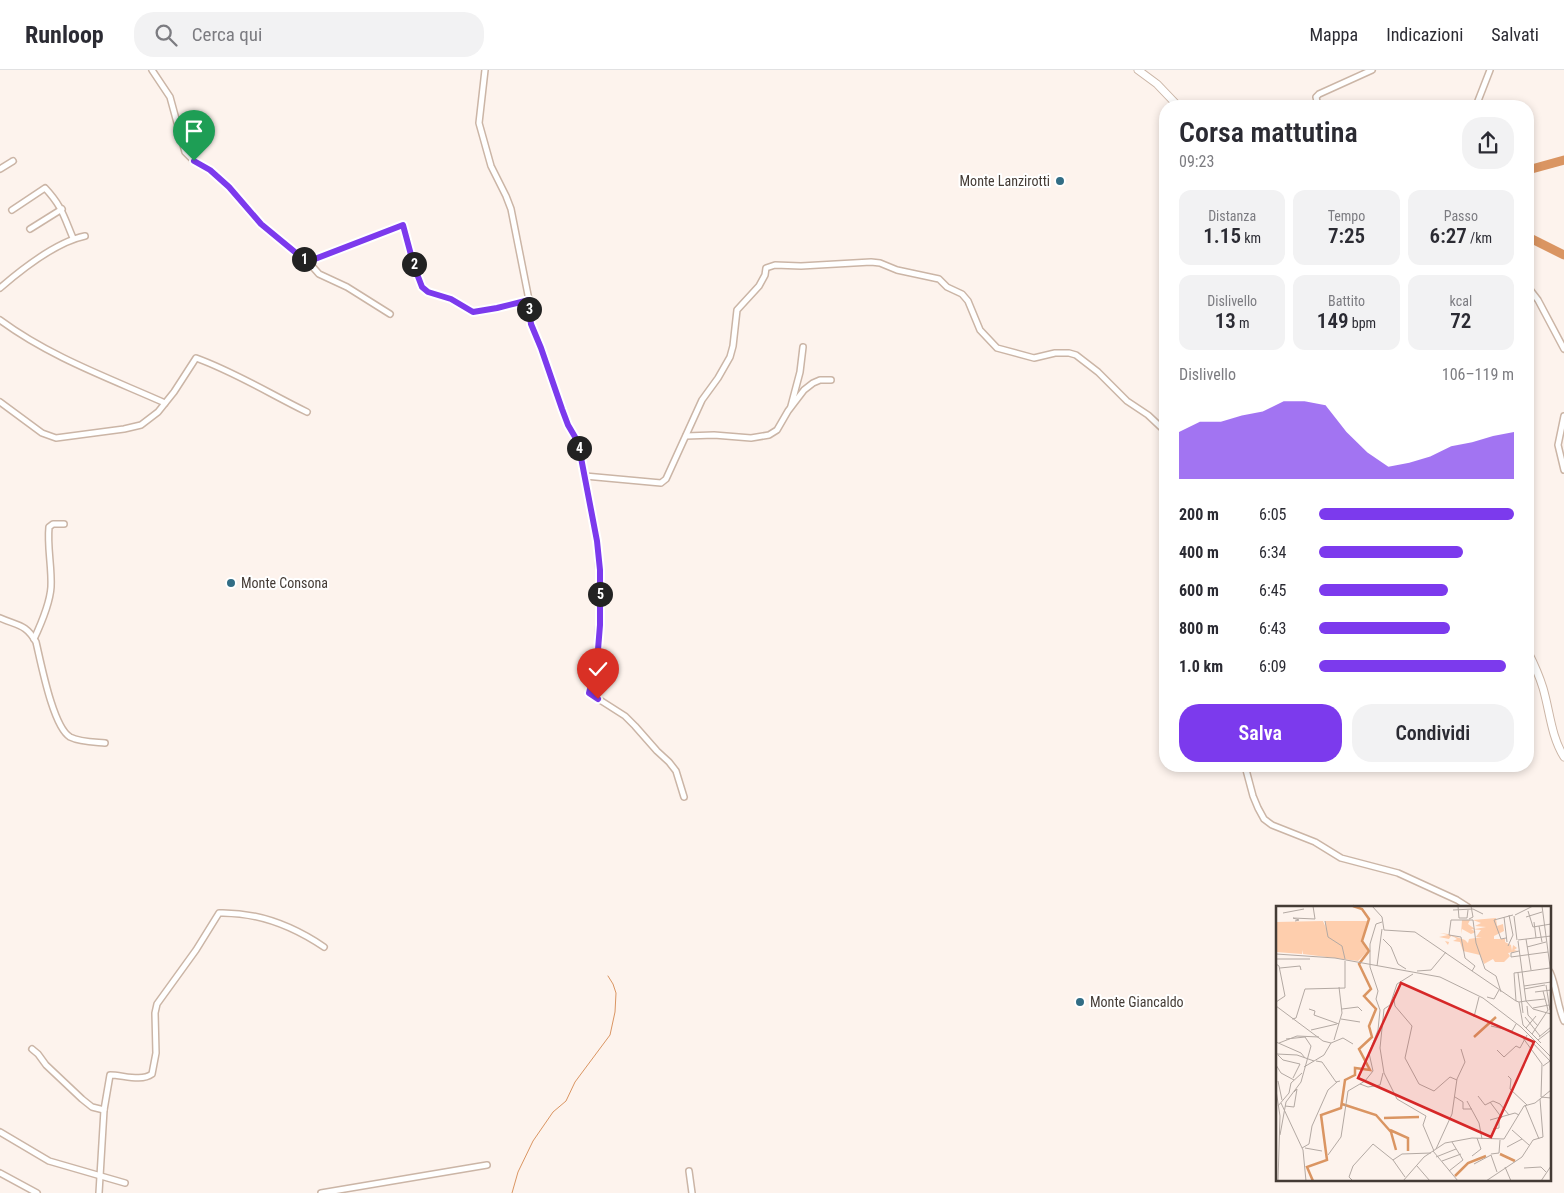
<!DOCTYPE html>
<html lang="it">
<meta charset="utf-8">
<style>
body{margin:0;font-family:"Roboto Condensed",sans-serif;background:#f2f2f3;color:#2b2b33;height:100vh;display:flex;flex-direction:column;font-size:19px;white-space:nowrap}
*{box-sizing:border-box;margin:0}
p{font-size:16px;color:#7c7c81}
.icon{flex:none;width:28px;height:28px;fill:none;stroke:currentColor;stroke-width:2;stroke-linecap:round;stroke-linejoin:round}
.map{position:relative;flex:1;overflow:hidden}
.side{position:absolute;left:1159px;top:30px;width:375px;height:672px;display:flex;flex-direction:column;background:#fff;border-radius:20px;box-shadow:0 2px 8px #0003}
.side>*{flex:none}
.pin{position:absolute;display:grid;place-items:center;width:42px;height:42px;color:#fff;margin:-51px -21px;border-radius:50% 50% 50% 0;rotate:-45deg;box-shadow:0 0 5px #0007}
.pin .icon{rotate:45deg}
.km{position:absolute;width:25px;height:25px;margin:-12px;border-radius:50%;background:#222;color:#fff;font-size:14px;line-height:25px;text-align:center}
.round{display:grid;place-items:center;flex:none;width:52px;height:52px;border-radius:20px;background:#f2f2f3}
.head{display:flex;align-items:center;justify-content:space-between;height:85px;padding:0 20px}
h1{font-size:28px;font-weight:600;line-height:38px}
.metrics{display:grid;grid-template-columns:repeat(3,1fr);gap:8px;height:85px;padding:5px 20px}
.metrics div{display:grid;align-content:center;border-radius:12px;background:#f2f2f3;text-align:center}
.metrics b{font-size:21px;font-weight:600}
.metrics small{font-size:14px;font-weight:400}
.metrics p{font-size:14px}
.chart{height:140px;padding:10px 20px}
.chart p{display:flex;justify-content:space-between}
.chart svg{width:100%;height:90px;margin-top:5px;fill:#7c3aed;opacity:.7}
.primary-button{display:flex;gap:10px;margin-top:auto;padding:10px 20px}
.primary-button a{flex:1;height:58px;border-radius:20px;background:#7c3aed;color:#fff;font-size:20px;font-weight:600;line-height:58px;text-align:center}
.primary-button a+a{background:#f2f2f3;color:#2b2b33}
ul{padding:0 20px;list-style:none;font-size:16px}
li{display:grid;grid-template-columns:80px 60px 1fr;align-items:center;height:38px}
li i{height:12px;border-radius:6px;background:#7c3aed}
header{display:flex;align-items:center;gap:30px;box-sizing:border-box;height:70px;padding:0 25px;background:#fff;border-bottom:1px solid #e1e1e2}
header strong{font-size:24px}
nav{display:flex;gap:28px;margin-inline-start:auto;font-size:18px}
.search{width:350px;height:45px;background:#f2f2f3;display:flex;align-items:center;gap:12px;box-sizing:border-box;padding:0 18px;border-radius:20px;color:#7c7c81;font-size:19px}
.map>svg:first-child{display:block}
.lines{fill:none;stroke-linecap:round;stroke-linejoin:round}
.stream{stroke:#da9562;stroke-width:1}
.river{stroke:#da9562;stroke-width:9}
.street-casing{stroke:#cbb5a6;stroke-width:8}
.secondary-casing{stroke:#cbb5a6;stroke-width:9}
.street{stroke:#fff;stroke-width:5}
.secondary{stroke:#fff;stroke-width:7}
.route-casing{stroke:#fff;stroke-width:10}
.route{stroke:#7c3aed;stroke-width:6}
.poi-dot{fill:#326d85;stroke:#fff;stroke-width:2}
.labels{text-anchor:middle;stroke-width:4;stroke-linejoin:round;paint-order:stroke}
.poi-label{font-size:14px;fill:#443b35;stroke:#fff;text-anchor:start}
.inset-river{fill:none;stroke:#da9562;stroke-width:2.5}
.inset-road{fill:none;stroke:#b3a9a3;stroke-width:1}
.view{fill:#d62828;fill-opacity:0.15;stroke:#d62828;stroke-width:2.5}
.inset-edge{fill:none;stroke:#443b35;stroke-width:2.5}
</style>
<header>
<strong>Runloop</strong>
<div class="search"><svg class="icon" aria-label="search" viewBox="0 0 24 24"><circle cx="10" cy="10" r="6"/><path d="M15 15l6 6"/></svg>Cerca qui</div>
<nav><a>Mappa</a><a>Indicazioni</a><a>Salvati</a></nav>
</header>
<div class="map">
<svg width="1564" height="1123" viewBox="0 0 1564 1123">
<rect width="100%" height="100%" fill="#fdf3ed"/>
<g class="lines">
<path class="stream" d="M512,1123l6,-21 15,-31 20,-29 13,-11 9,-19 35,-47 5,-23 1,-19 -3,-9 -5,-8"/>
<g class="river">
<path d="M1528,100l36,-10"/>
<path d="M1528,167l36,18"/>
</g>
<g class="street-casing">
<g id="street">
<path d="M152,0l18,27 15,55 9,9 16,9 19,17 32,37 50,41 8,9 28,13 43,27"/>
<path d="M485,0l-6,53 12,43 15,30 5,13 18,91 2,24 10,24 21,61 6,16 10,17 19,99 2,29v55l-2,37 -8,31 36,23 10,10 22,25 12,11 7,9 8,26"/>
<path d="M1318,36l-2,-9 3,-3 53,-24"/>
<path d="M1476,36l14,-36"/>
<path d="M0,99l13,-8"/>
<path d="M12,140l33,-22c17,18 19,29 28,50"/>
<path d="M30,159l32,-20"/>
<path d="M307,192l96,-37 11,41 8,21 6,5 23,7 22,13 24,-4 32,-8"/>
<path d="M1528,217l10,13 26,49"/>
<path d="M0,218c22,-19 56,-46 85,-52"/>
<path d="M0,250c50,37 109,58 165,83"/>
<path d="M0,332l42,31 14,5 68,-9 17,-4 17,-13 16,-20 22,-34c39,14 74,36 111,54"/>
<path d="M791,336l9,-34 3,-25"/>
<path d="M1564,346l-6,29 6,25"/>
<path d="M686,366l28,-1 37,3 18,-3 8,-5 11,-19 16,-21 9,-7 7,-3h11"/>
<path d="M585,406l76,7 5,-4 36,-79 16,-22 12,-21 3,-11 4,-36 22,-24 6,-11 1,-7 9,-3 26,1 70,-4 9,1 17,7 42,9 8,8 15,7 6,7 12,29 17,18 37,10 21,-5h14l7,2 22,17 29,29 21,14 17,16"/>
<path d="M0,548c18,8 26,6 36,24 5,21 17,85 34,95 10,5 24,5 35,6"/>
<path d="M34,569c7,-15 16,-36 17,-52 1,-20 -4,-40 -2,-60l4,-3h11"/>
<path d="M1245,696l8,30 5,12 6,11 8,6 43,17 26,16 57,15 59,27 11,7"/>
<path d="M1550,902c7,16 7,33 14,49"/>
<path d="M32,979l6,5 8,11 36,34 10,8 12,3"/>
<path d="M0,1062l49,29 76,22"/>
<path d="M689,1101l3,22"/>
<path d="M0,1103l37,20"/>
<path d="M99,1123l5,-83 6,-35c13,0 31,7 42,-1l4,-21 -1,-40 2,-9 39,-54 23,-37c39,-1 74,13 105,34"/>
<path d="M321,1123l166,-28"/>
</g>
</g>
<g class="secondary-casing">
<g id="secondary">
<path d="M1138,0l19,14 21,22"/>
<path d="M1528,582c6,12 11,23 15,36 7,24 8,48 21,69"/>
</g>
</g>
<use href="#street" class="street"/>
<use href="#secondary" class="secondary"/>
</g>
<g class="lines">
<g class="route-casing">
<path id="route" d="M194,91l16,9 19,17 32,37 46,38 96,-37 11,41 8,21 6,5 23,7 22,13 24,-4 32,-8v9l2,15 10,24 21,61 6,16 10,17 19,99 3,29v55l-3,37 -8,31 9,6"/>
</g>
<use href="#route" class="route"/>
</g>
<g class="poi-dot">
<circle cx="1060" cy="111" r="5"/>
<circle cx="231" cy="513" r="5"/>
<circle cx="1080" cy="932" r="5"/>
</g>
<g class="labels">
<g class="poi-label">
<text x="1050" y="116" text-anchor="end">Monte Lanzirotti</text>
<text x="241" y="518">Monte Consona</text>
<text x="1090" y="937">Monte Giancaldo</text>
</g>
</g>
<g transform="translate(1276 836)">
<rect width="275" height="275" fill="#fdf3ed"/>
<path d="M220,12l1,8 6,-2 1,7 -10,5v3h11v3l6,3 1,6 1,-6 4,3 -3,2 4,1 -10,2 2,3 -6,6h-9l-2,-3 -9,5 -4,-9 -17,-4 -3,-9 -7,-1 4,-2 -3,-2 -3,-1 -3,9 -3,-4 4,1 2,-6 -2,3 -10,-2 9,-2 -8,-2 8,1 17,6 3,3 1,-4 13,-2h-6l5,-7 -10,-1 5,3 -5,2 -9,-5 -1,5 1,-14h8l-2,4 7,5 11,-2 -11,-1 6,-3 -8,-3zM47,15l3,7 -1,-7h43l-7,21 7,9 -10,10 -55,-7v-4l-1,4 -26,-2v-30z" fill="#fecead"/>
<path class="inset-river" d="M198,131l22,-20M66,198l34,11 15,17 5,18M108,212l35,-1M114,224l18,8v13M224,248l15,7M179,270l13,-13 18,-7M37,275l-6,-14 20,-7 -6,-45 20,-7 4,-28 10,-5v-7l15,2 -11,-21 13,-12 -3,-11 7,-17 -12,-13 7,-7 -12,-25 10,-13 -7,-10 7,-22 -7,-10 -9,-3"/>
<path class="inset-road" d="M96,0l10,11 2,13 31,2 101,69M182,0l1,12h8l1,-8M266,0l9,68M177,4l20,-1 10,5M252,5l5,16 18,-3M7,7l21,-4M239,9l18,-9M238,10l3,24M228,11l3,25M250,11l16,-5M193,13l4,-2 -2,-11M19,15l4,-1 -6,-2 22,1 -2,-13M49,15l3,16 14,9 3,13M258,16l2,16M263,20l3,16M230,32l-5,1 -7,-19 19,-5M107,33l8,8 7,17 8,5M250,33l5,31M242,34l33,-4M242,35l8,60 -7,1 -3,-1 -2,-28 8,-1M232,40l5,-11 -4,-20M251,41l19,-5M243,45l-8,2v4l37,-5M0,48l59,4 105,19 43,21 38,29 30,30M0,53h34M0,58l3,2 6,30 -9,6M101,60l5,-37M4,62l20,-2 1,4M141,65l14,-1 15,-18M196,65l3,-5 -10,-8 -4,-21 -12,-2 2,-15h22l3,23 9,26 11,7 5,16M246,66l28,-4M242,67l5,40M137,68l-16,10 -7,21 -6,4 -4,39 4,25 13,26 29,17 -3,9 11,26M270,79l4,25M248,80l27,-4M248,83l21,-4M259,86l16,-2M211,91l7,2 5,-9M118,94l1,6 17,20 -7,32 14,26 15,7 16,-14 7,3M250,95l7,8 18,5M250,95l19,-2M243,96l4,23 18,18M0,100l47,35 8,2 12,-5 10,6M251,100l1,9 10,11M257,102l16,-3M33,103l6,2 -1,4 25,9M66,103l16,-2 4,4M198,111l5,-20M249,111l15,19M16,113l4,-1 9,-29 40,-1v-27M65,113l19,3M215,120l21,5 4,-7M250,122l10,-12M35,124l26,-6M256,128l16,-24 -5,-19M263,131l12,-10M247,132l19,26 -1,33 10,1M253,133l21,22 -7,5M58,134l8,-27 -3,-26M262,134l13,-10M0,136l25,11 4,5M3,137l18,-7 22,1M221,144l7,7 12,-11 4,2 7,-13M1,148l20,1 17,6M2,149l5,5 17,4 -7,14M40,155l6,1 14,20 4,-1M0,159l5,8 13,7M28,161l20,-12 7,-12M232,170l3,3 -1,10 17,16M2,175l4,19M84,178l8,3 12,-2 3,-12M0,184l4,26 -2,65M202,190l7,9 8,-4 7,3 9,11M179,191l8,5v7h9M191,195l12,22 3,16M214,196l12,16M5,197l22,47 3,31M249,199l14,34M2,200l11,-13 2,-10 11,-10M9,200l9,1 3,-18 -3,3M214,214l25,-7 4,2M217,223l6,-1v-10M236,224l17,15M4,229l6,-33 15,-20 10,-36 -6,-9 -19,2M231,241l15,-8M26,242l7,-4 3,-18 16,-36 9,-8M29,242l17,3M160,243l16,-35 5,-35 8,-17 -4,-13M157,245l25,30M0,248v23M215,248l8,-1 1,-13M52,249l13,-18 7,-46 17,-10 8,-10 -4,-18 9,-23 2,-20 -4,-11 2,-8 -8,-24v-23l6,-20 6,-2M196,250l9,-7 -4,-11M160,251l20,-8M117,254l12,17M166,255l19,-7M198,258l17,-9 6,17M141,260l13,15M229,261l6,14M248,262l17,-1 5,5M173,265l14,-11 -11,-18M77,275l-4,-4 4,-11 20,-22 20,16 9,-6 29,-1M127,275l21,-24 21,-14 27,-5 32,1 20,-33 11,-3 16,-13M210,275l36,-24 11,-17 10,-3 -3,-38M265,275l10,-15"/>
<path class="view" d="M125,77l133,59 -43,95 -133,-59z"/>
<rect width="275" height="275" class="inset-edge"/>
</g>
</svg>
<div class="pin" style="left:194px;top:91px;background:#1e9e55"><svg class="icon" aria-label="arrive" viewBox="0 0 24 24"><path d="M6 21V4h12l-3 4 3 4H6"/></svg></div>
<div class="pin" style="left:598px;top:629px;background:#d93025"><svg class="icon" aria-label="check" viewBox="0 0 24 24"><path d="M5 12l5 5 9-10"/></svg></div>
<b class="km" style="left:304px;top:189px">1</b>
<b class="km" style="left:414px;top:194px">2</b>
<b class="km" style="left:529px;top:239px">3</b>
<b class="km" style="left:579px;top:378px">4</b>
<b class="km" style="left:600px;top:524px">5</b>
<section class="side">
<div class="head"><div><h1>Corsa mattutina</h1><p>09:23</p></div><a class="round"><svg class="icon" aria-label="share" viewBox="0 0 24 24"><path d="M12 15V3M7 8l5-5 5 5M5 13v7h14v-7"/></svg></a></div>
<div class="metrics">
<div><p>Distanza</p><b>1.15<small> km</small></b></div>
<div><p>Tempo</p><b>7:25</b></div>
<div><p>Passo</p><b>6:27<small> /km</small></b></div>
</div>
<div class="metrics">
<div><p>Dislivello</p><b>13<small> m</small></b></div>
<div><p>Battito</p><b>149<small> bpm</small></b></div>
<div><p>kcal</p><b>72</b></div>
</div>
<div class="chart"><p><span>Dislivello</span>106–119 m</p>
<svg viewBox="0 0 160 44" preserveAspectRatio="none"><path d="M0 44V21L10 16L20 16L30 13L40 11L50 6L60 6L70 8L80 21L90 31L100 38L110 36L120 33L130 28L140 26L150 23L160 21V44z"/></svg>
</div>
<ul>
<li><b>200 m</b>6:05<i style="width:100%"></i></li>
<li><b>400 m</b>6:34<i style="width:74%"></i></li>
<li><b>600 m</b>6:45<i style="width:66%"></i></li>
<li><b>800 m</b>6:43<i style="width:67%"></i></li>
<li><b>1.0 km</b>6:09<i style="width:96%"></i></li>
</ul>
<div class="primary-button"><a>Salva</a><a>Condividi</a></div>
</section>
</div>
